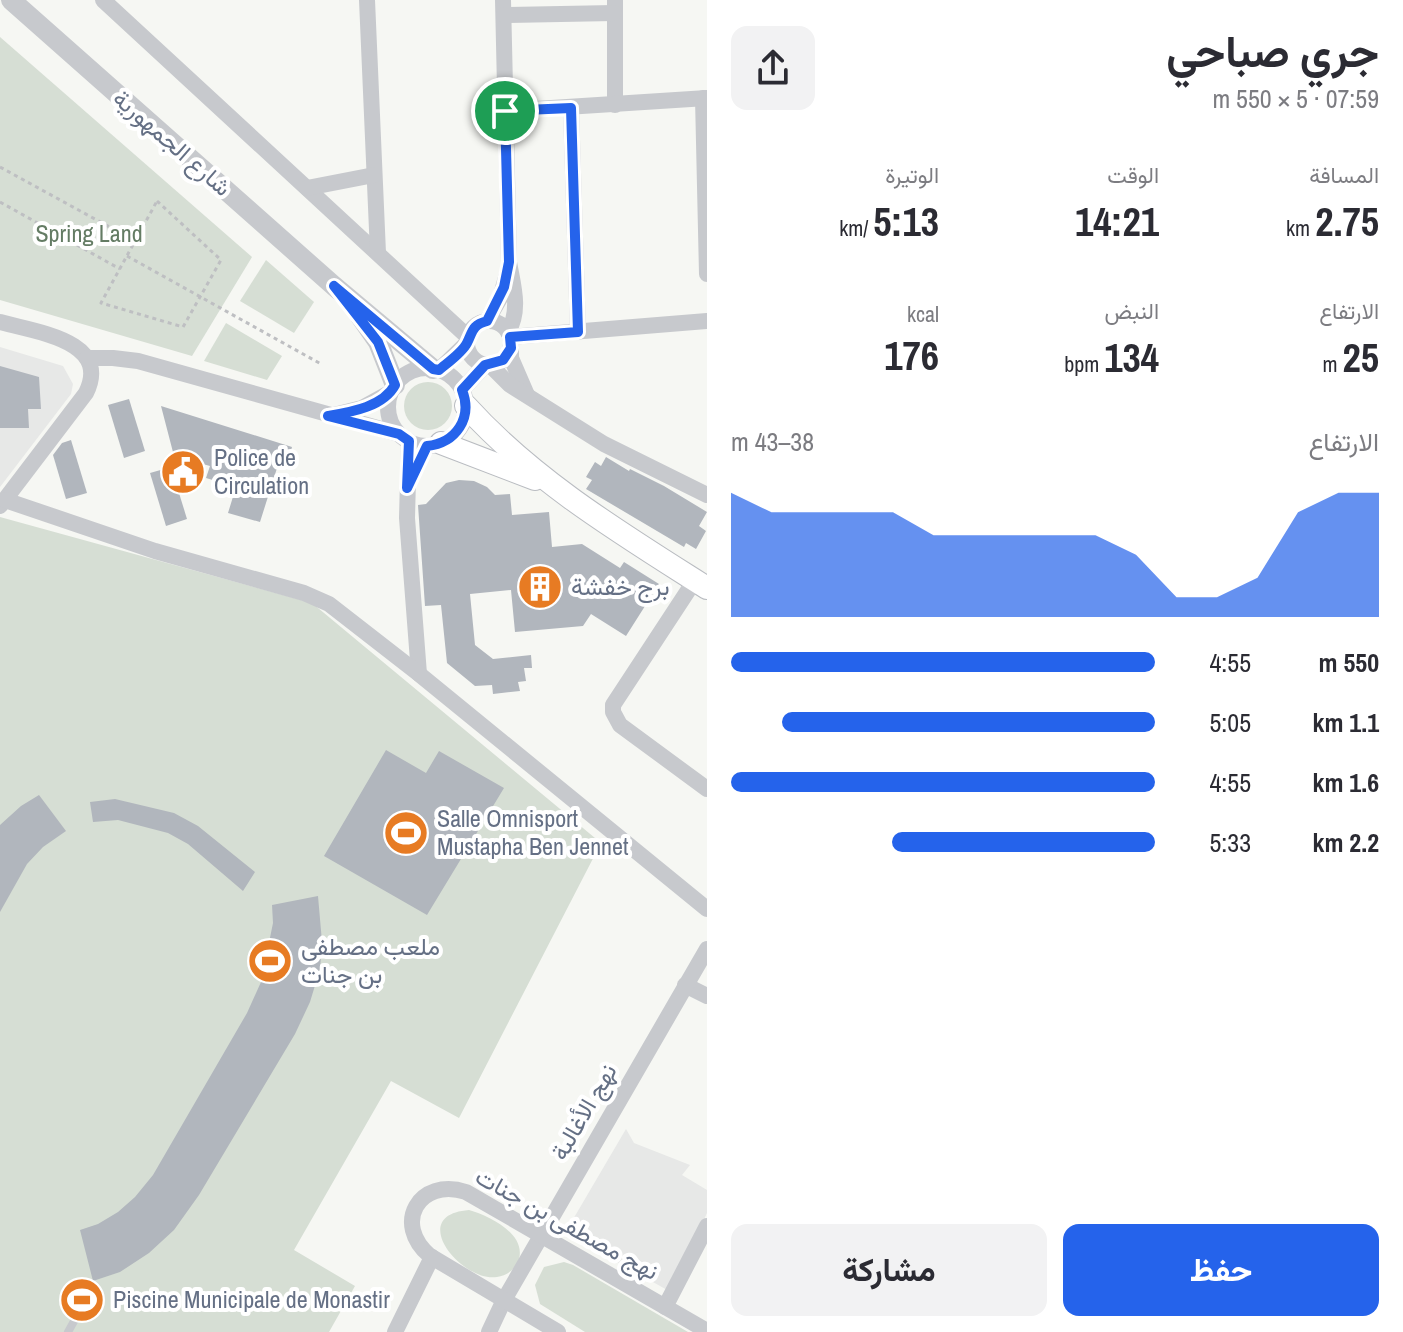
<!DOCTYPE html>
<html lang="ar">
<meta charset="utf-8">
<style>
body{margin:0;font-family:"Archivo Narrow",Vazirmatn,sans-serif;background:#f2f2f3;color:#2b2b33;direction:rtl;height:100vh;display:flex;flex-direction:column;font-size:30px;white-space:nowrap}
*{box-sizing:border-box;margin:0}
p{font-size:26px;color:#7c7c81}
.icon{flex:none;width:44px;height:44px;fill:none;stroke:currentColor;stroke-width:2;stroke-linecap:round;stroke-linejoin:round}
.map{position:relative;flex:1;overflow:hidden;direction:ltr}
.panel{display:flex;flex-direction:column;background:#fff;width:696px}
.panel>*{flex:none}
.pin{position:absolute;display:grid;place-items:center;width:68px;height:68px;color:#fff;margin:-34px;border:4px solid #fff;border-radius:50%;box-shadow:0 2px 8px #0007}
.round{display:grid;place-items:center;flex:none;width:84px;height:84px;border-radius:16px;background:#f2f2f3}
.summary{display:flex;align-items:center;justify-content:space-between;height:136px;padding:0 24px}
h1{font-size:44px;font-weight:700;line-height:60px}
.stats{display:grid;grid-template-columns:repeat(3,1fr);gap:12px;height:136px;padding:8px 24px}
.stats div{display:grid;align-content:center}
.stats b{font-size:40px;font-weight:700}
.stats small{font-size:22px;font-weight:400}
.stats p{font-size:22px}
.chart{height:224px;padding:16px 24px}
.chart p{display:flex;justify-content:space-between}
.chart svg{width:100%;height:144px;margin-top:8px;fill:#2563eb;opacity:.7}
.cta{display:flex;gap:16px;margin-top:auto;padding:16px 24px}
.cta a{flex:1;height:92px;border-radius:16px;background:#2563eb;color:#fff;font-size:32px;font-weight:700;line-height:92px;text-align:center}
.cta a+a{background:#f2f2f3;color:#2b2b33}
ul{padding:0 24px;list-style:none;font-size:26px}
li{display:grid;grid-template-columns:128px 96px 1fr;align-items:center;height:60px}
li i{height:20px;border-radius:10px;background:#2563eb}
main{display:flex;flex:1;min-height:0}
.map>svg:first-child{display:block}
.built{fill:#e7e8e7}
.green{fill:#d6ded4}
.building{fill:#b1b6bd}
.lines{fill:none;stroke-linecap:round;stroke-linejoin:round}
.secondary-casing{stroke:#b9bcc1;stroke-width:24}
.path{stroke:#bebfc2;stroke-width:3;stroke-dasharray:4 4;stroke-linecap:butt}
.service{stroke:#c7c9cd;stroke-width:8}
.minor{stroke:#c7c9cd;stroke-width:16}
.tertiary{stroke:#c7c9cd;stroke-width:20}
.secondary{stroke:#fff;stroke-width:22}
.route-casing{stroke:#fff;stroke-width:16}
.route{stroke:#2563eb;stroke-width:10}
.labels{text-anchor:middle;stroke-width:8;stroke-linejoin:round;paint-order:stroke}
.street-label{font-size:24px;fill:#657085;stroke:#fff}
.park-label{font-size:24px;fill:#647c64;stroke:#fff}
.poi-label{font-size:24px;fill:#657085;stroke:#fff;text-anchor:start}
</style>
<main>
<section class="panel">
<div class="summary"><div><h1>جري صباحي</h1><p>07:59 · 5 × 550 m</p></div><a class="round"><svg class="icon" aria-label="share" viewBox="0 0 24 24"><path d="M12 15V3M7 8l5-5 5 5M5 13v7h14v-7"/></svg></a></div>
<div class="stats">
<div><p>المسافة</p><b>2.75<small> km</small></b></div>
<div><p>الوقت</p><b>14:21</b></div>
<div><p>الوتيرة</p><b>5:13<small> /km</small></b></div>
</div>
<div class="stats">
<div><p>الارتفاع</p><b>25<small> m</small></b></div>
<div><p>النبض</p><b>134<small> bpm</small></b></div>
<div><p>kcal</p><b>176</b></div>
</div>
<div class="chart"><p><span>الارتفاع</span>38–43 m</p>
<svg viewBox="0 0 160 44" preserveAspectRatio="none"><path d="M0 44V6L10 12L20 12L30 12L40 12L50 19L60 19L70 19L80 19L90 19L100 25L110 38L120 38L130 32L140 12L150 6L160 6V44z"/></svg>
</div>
<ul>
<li><b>550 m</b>4:55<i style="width:100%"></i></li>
<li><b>1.1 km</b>5:05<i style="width:88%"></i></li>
<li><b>1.6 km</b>4:55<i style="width:100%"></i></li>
<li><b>2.2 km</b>5:33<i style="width:62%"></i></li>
</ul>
<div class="cta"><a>حفظ</a><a>مشاركة</a></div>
</section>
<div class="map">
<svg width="707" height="1332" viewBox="0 0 707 1332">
<rect width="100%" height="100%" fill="#f6f7f3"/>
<g class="built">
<path d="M0,347l63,19 10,18 -2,10 -71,93z"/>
<path d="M626,1129l8,14 56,22 -8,10 25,15v23l-38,78 -104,-58z"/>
</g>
<g class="green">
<path d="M0,37l252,220 -60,99 -192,-56z"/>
<path d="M266,260l48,42 -20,31 -54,-32z"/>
<path d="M226,323l56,33 -15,24 -63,-19z"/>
<circle cx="428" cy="406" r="24"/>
<path d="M0,517l312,86 289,240 -142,275 -68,-37 -97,169 61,36 -26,46h-329z"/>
<path d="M469,1210c21,6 62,26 48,54 -4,7 -12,12 -20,13 -34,6 -92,-62 -28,-67z"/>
<path d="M564,1262l9,3 115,67h-103l-45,-28 -5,-19 9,-18z"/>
</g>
<g class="building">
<path d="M0,366l39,11 2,32h-13l1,19h-29z"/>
<path d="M129,399l16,52 -21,7 -16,-53z"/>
<path d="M161,406l131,41 -6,21 -8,-3 -18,57 -32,-9 8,-26 -30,-9 4,-12 -36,-10z"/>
<path d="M71,440l16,53 -21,6 -13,-44 9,-12z"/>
<path d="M606,457l23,14 1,-2 34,17 43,26 -8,14 7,5 -10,18 -10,-6 -2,4 -98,-58 6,-9 -6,-3 9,-15 6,4z"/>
<path d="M171,467l16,52 -21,7 -16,-53z"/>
<path d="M459,480l15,1 13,6 8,8 15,-1 2,21 37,-3 3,35 30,-3 38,24 4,-6 35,22 -33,52 -35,-22 -8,12 -68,6 -4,-42 -41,4 5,51 18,14 38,-4 1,13h-8l2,13 -8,1 2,9 -27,3 -1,-9 -17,1 -28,-23 -6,-58 -16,1 -7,-101 8,-1 20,-21z"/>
<path d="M386,750l40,23 13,-22 65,37 -77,127 -103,-59z"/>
<path d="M39,795l27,36 -23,16 -16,17 -27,48v-87l21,-19z"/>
<path d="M115,799l59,14 24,13 57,46 -12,19 -55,-47 -20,-11 -50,-13 -25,2 -3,-20z"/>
<path d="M318,896l4,46 -2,27 -10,33 -15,32 -96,161 -25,35 -25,23 -29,19 -27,9 -13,-51 18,-6 20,-12 17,-15 18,-22 94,-162 14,-31 12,-59 -1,-18z"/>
</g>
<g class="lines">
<g class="secondary-casing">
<g id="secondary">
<path d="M466,406c68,75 156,128 241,182"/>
<path d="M441,443l94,36"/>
</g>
</g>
<g class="path">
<path d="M0,167l135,74"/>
<path d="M157,201l64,59 -38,67 -82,-24z"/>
<path d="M0,202l120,67"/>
<path d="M127,256l194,108"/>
</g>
<path class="service" d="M68,1332l14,-25"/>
<g class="minor">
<path d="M103,0l365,337"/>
<path d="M367,0l11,253"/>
<path d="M503,0l6,262c4,23 12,48 -1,70"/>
<path d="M615,0v105"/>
<path d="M504,15l110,-2"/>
<path d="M703,98l4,176"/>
<path d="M571,108l7,224"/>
<path d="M505,111l202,-13"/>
<path d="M307,188l67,-13"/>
<path d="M487,321l13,-23 8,-27"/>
<circle cx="489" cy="343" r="22"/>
<path d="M0,322c34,10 112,18 86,71l-86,113"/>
<path d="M510,337l197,-16"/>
<path d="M511,348v10l16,37"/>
<path d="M87,358h26l25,3 261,73"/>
<path d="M490,365l20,20 94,59 103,51"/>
<circle cx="427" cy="407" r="39"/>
<path d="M439,370l28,-27"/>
<path d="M462,390l23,-25"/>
<path d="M334,415l28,-7 29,-16"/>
<path d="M409,441l-2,77 12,156"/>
<path d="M5,500l150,51 149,42 25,11 90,70 288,235"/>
<path d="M695,580l-82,125v7l7,13 87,64"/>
<path d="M685,985l22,11"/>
<path d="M665,1307l42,-81"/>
<path d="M395,1332l37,-75"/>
<path d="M489,1332l15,-32 203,-351"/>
<path d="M558,1332l-128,-76c-38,-32 -11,-79 36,-64l241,139"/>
</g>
<g class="tertiary">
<path d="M11,0l323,286 99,83"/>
<path d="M360,316l18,26 17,43"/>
</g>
<use href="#secondary" class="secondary"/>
</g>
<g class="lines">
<g class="route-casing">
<path id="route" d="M571,108l7,224 -68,5 1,11 -8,12 -18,5 -23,25c11,28 -6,53 -35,56l-20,42 2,-47 -10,-7 -71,-18c23,-4 55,-9 67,-31l-17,-43 -44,-56 99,83 6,1c8,-7 23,-17 28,-27 6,-12 5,-18 20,-22l17,-34 5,-25 -4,-151z"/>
</g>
<use href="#route" class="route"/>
</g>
<defs>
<g id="civic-disc" transform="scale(2.3)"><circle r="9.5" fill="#e77b23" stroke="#fff"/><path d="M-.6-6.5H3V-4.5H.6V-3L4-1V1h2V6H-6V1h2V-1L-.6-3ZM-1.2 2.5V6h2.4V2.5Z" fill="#fff"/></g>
<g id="building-disc" transform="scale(2.3)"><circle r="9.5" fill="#e77b23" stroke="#fff"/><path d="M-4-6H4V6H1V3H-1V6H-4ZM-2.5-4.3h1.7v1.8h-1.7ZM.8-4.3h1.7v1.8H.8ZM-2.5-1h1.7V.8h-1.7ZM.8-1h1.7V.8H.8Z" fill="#fff"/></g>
<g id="stadium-disc" transform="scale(2.3)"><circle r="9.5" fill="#e77b23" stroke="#fff"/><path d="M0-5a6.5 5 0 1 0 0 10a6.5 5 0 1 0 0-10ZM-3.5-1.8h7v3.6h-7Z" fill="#fff"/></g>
</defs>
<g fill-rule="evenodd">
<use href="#civic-disc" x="183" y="472"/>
<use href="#building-disc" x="540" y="587"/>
<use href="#stadium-disc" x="406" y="833"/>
<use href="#stadium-disc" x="270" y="961"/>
<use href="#stadium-disc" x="82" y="1300"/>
</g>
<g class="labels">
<g class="street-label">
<text transform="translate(172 143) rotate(41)" y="8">شارع الجمهورية</text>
<text transform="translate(584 1112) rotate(-60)" y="8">نهج الأغالبة</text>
<text transform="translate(567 1224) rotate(29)" y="8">نهج مصطفى بن جنات</text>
</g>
<g class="park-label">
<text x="89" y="242">Spring Land</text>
</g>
<g class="poi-label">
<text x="214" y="466">Police de<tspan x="214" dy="28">Circulation</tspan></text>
<text x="571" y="595">برج خفشة</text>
<text x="437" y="827">Salle Omnisport<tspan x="437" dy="28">Mustapha Ben Jennet</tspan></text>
<text x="301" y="955">ملعب مصطفى<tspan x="301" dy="28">بن جنات</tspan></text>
<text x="113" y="1308">Piscine Municipale de Monastir</text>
</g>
</g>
</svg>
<div class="pin" style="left:505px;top:111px;background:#1e9e55"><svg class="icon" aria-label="arrive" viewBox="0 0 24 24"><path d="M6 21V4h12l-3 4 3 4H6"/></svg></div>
</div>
</main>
